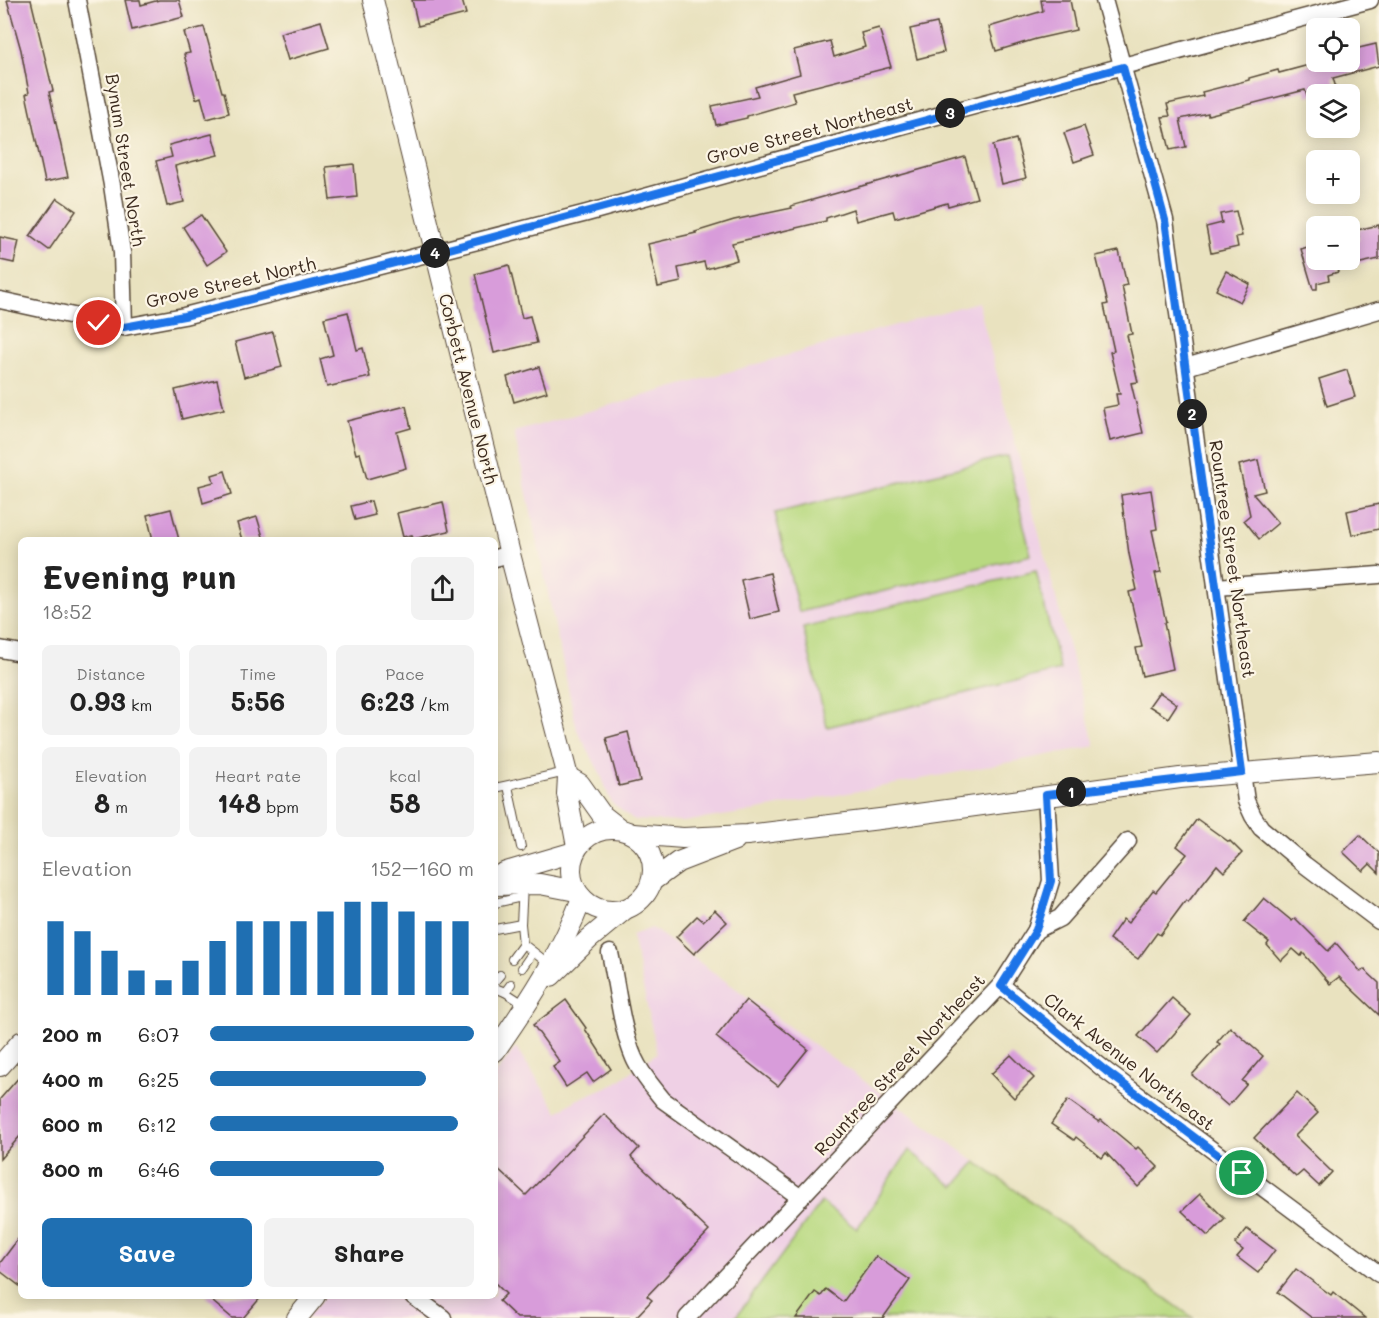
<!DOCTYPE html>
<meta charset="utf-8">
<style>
body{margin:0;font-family:Mali,sans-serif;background:#f2f2f2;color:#222;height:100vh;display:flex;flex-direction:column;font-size:22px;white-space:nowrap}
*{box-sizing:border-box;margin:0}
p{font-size:20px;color:#767676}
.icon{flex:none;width:33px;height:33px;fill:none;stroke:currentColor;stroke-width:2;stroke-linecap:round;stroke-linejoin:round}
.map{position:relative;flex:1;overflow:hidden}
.details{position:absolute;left:18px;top:537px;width:480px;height:762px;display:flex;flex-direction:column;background:#fff;border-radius:9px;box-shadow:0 3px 15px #0003}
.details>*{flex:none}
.controls{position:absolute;left:1306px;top:18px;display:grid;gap:12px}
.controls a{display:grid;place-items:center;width:54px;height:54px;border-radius:9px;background:#fff;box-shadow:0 3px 15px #0003;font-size:30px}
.pin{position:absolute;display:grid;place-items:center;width:51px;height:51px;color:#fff;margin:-26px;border:3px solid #fff;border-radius:50%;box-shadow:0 2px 6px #0007}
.km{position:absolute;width:30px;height:30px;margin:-15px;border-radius:50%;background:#222;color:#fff;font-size:16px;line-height:30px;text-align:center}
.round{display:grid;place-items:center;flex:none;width:63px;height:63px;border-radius:9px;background:#f2f2f2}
.summary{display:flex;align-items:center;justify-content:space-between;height:102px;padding:0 24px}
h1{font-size:33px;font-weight:700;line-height:45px}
.figures{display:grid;grid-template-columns:repeat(3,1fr);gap:9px;height:102px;padding:6px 24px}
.figures div{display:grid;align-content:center;border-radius:9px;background:#f2f2f2;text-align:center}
.figures b{font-size:26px;font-weight:700}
.figures small{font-size:16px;font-weight:400}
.figures p{font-size:16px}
.chart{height:168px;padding:12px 24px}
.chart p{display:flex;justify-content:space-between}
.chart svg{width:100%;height:108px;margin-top:6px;stroke:#1f6fb2;stroke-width:6}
.button{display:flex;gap:12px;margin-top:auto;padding:12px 24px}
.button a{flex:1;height:69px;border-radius:9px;background:#1f6fb2;color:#fff;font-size:24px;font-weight:700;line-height:69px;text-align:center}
.button a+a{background:#f2f2f2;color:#222}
ul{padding:0 24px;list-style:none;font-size:20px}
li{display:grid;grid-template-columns:96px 72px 1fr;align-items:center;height:45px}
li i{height:15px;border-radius:8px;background:#1f6fb2}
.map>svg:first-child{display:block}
.built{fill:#efd0e5}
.green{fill:#b8d980;stroke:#7a824f;stroke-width:1.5}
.building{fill:#d89cda}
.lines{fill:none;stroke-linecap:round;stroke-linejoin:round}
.service-casing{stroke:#554636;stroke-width:10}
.minor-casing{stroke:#554636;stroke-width:19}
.tertiary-casing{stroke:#554636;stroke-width:22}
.service{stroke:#fff;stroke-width:8}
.minor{stroke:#fff;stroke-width:16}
.tertiary{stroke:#fff;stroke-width:20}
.route-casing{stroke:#fff;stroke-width:12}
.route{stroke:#1a73e8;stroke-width:8}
.labels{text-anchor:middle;stroke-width:4.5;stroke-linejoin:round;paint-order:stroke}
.street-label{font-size:18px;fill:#3b2a1e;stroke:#fcf5e5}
</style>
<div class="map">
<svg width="1379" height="1318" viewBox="0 0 1379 1318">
<rect width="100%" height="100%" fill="#fcf5e5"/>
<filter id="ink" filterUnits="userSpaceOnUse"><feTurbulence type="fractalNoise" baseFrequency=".0167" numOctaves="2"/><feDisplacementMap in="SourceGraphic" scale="12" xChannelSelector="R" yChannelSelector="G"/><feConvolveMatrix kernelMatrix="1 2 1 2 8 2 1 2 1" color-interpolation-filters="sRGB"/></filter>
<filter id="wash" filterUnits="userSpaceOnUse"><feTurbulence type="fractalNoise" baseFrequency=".008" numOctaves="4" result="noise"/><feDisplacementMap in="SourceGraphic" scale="24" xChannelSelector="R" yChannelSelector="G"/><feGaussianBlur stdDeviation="1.35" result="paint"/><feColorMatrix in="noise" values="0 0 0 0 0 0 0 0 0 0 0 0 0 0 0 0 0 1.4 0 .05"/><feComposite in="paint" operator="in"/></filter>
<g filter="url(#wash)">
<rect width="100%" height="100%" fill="#e9e2bf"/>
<g class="built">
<path d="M978,302l117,444 -353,67 -59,9 -50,-2 -22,-18 -11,-29 -23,-43 -63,-298z"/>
<path d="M652,928l541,390h-887l19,-22h170v-221l21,-28 42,65 18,-12 40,-17 41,-30 -25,-118z"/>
</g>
<g class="green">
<path d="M1007,456l24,99 -232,57 -24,-99z"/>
<path d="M1036,571l24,99 -233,57 -24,-99z"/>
<path d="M909,1150l45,37 22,-25 217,156h-458l86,-116 36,27z"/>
</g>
<g id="blocks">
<g class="building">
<path d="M7,0h24l22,91 -4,1 19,85 -23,5 -19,-88 3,-1 -8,-43z"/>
<path d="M125,0h15l1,5 18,-5h20l5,17 -52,13z"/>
<path d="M412,0h50l4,14 -48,12z"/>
<path d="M1041,0h29l6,30 -40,9 -40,12 -7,-24 54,-16z"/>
<path d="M321,21l8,27 -41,12 -8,-27z"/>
<path d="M937,23l7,29 -27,7 -7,-30z"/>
<path d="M204,27l18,65h2l5,21 -22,6 -6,-22 -5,2 -12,-45 6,-1 -6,-21z"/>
<path d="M879,28l12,39 -99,25 3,10 -48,14v2l-31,7 -4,-19 46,-10 -3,-9 45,-13 -6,-24 36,-9 4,16 31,-10 -4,-14z"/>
<path d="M1376,44l3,22 -46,12 3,10 -29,8 -2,-6 -97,25v-2l-28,6 6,28 -16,3 -8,-33 8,-1 -3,-12 36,-8 -1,-4 47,-12v-2l29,-8 1,3 41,-11h30v-12z"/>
<path d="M1084,126l10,29 -20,7 -10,-29z"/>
<path d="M212,134l6,21 -43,11 9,36 -17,4 -11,-45 16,-4 -3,-12z"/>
<path d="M1016,139l10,39 -24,6 -9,-39z"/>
<path d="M965,157l12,41 -29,8 -1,-3 -52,15 -2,-7 -37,10 -3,-12 -27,9v3l-94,22 5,17 -31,9 -2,-7 -26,6 3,14 -23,5 -10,-43 48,-11 -1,-1 39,-12 58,-12 -1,-2z"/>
<path d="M354,164l3,33 -27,3 -4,-33z"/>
<path d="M57,198l19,13 -27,39 -19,-14z"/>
<path d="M1236,211l6,25 -6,1 2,10 -27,6 -5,-26 16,-4 -2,-9z"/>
<path d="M201,215l25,37 -19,13 -24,-38z"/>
<path d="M1379,225v34l-23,5 -5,-23 8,-2 -2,-9z"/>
<path d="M0,237l19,4 -5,22 -14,-3z"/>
<path d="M1317,244v16h17l4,12 -10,3 1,5 -12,3v6h-4l-12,-40z"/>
<path d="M1119,251l8,34 -5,1 10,48 -5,1 11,47 -7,1 12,50 -33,8 -7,-33 15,-3 -2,-11h4l-10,-42 4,-1 -10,-46 4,-1 -12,-48z"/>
<path d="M509,265l13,53 8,-2 7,27 -43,10 -19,-79z"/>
<path d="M1226,271l24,13 -10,18 -24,-12z"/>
<path d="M348,312l9,38 6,-2 7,29 -43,10 -7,-28 13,-4 -9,-37z"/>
<path d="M273,332l9,35 -38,10 -9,-35z"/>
<path d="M539,367l8,25 -33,10 -7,-25z"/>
<path d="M1347,370l8,27 -28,9 -8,-27z"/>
<path d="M217,380l7,29 -42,10 -7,-29z"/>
<path d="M406,406l5,22 -14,4 9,36 -39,11 -7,-26 -4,1 -9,-33z"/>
<path d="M1258,460l7,31 -12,3 25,29 -19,16 -15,-19 6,-5 -11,-50z"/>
<path d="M225,471l7,23 -29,9 -4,-17 15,-4 -2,-7z"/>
<path d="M1151,490l6,39 -5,1 9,42 -6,1 11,49 -2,1 9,46 -31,7 -6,-28 6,-1 -13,-55 8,-2 -8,-36 -8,-59z"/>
<path d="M371,501l4,14 -20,5 -4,-14z"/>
<path d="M443,502l6,29 -36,8 -1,-4 -9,2 -6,-24z"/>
<path d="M1379,504v25l-27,6 -5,-24z"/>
<path d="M171,509l8,31h-26l-6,-25z"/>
<path d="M257,517l7,23h-22l-5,-17z"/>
<path d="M770,573l9,39 -29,7 -9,-39z"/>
<path d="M1159,692l18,12 -9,14 -19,-12z"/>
<path d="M628,732l12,49 -21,5 -13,-48z"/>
<path d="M1197,819l32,23 1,-1 12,12 -18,19 -7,-7 -29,37 -2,-2 -26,35 -3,-2 -19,26 -29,-20 14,-20 5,4 25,-33 3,2 31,-38 -10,-8z"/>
<path d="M1360,835l19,18v20l-9,-9 -7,7 -20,-19z"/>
<path d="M1264,898l28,23 3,-3 33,33 8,-8 25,29 3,-3 15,14v32l-40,-38 -9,7 -27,-31 -2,3 -8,-7 -12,12 -14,-16 2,-3 -25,-20z"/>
<path d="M715,910l12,12 -33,32 -18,-17 21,-21 6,5z"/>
<path d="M1172,998l19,17 -34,38 -19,-17z"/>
<path d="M566,1000l20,28 -1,1 26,40 -18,13 -6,-9 -21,14 -13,-20 7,-5 -27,-37z"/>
<path d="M746,1000l62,49 -30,37 -62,-49z"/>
<path d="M1230,1027l33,29 -21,25 5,3 -19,22 -36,-31 28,-31 -3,-2z"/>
<path d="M1011,1055l23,23 -20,20 -23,-24z"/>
<path d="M21,1075v60l-21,24v-60z"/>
<path d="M1297,1093l21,20 -23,23 37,36 -13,14 -16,-15 -7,6 -42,-39z"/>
<path d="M1068,1100l31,22 2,-2 35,29 2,-2 20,20 -20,20 -32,-34 -4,5 -26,-21 -2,3 -23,-16z"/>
<path d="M604,1114l35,34 -8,9 78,74 -62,65 5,4 -17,18h-118l-18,-17 7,-7 -11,-11v-117l31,29z"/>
<path d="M1200,1194l25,25 -17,17 -26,-25z"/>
<path d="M1247,1229l28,21 -17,23 -21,-16 6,-7 -8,-6z"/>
<path d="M21,1235v52l-21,-16v-8z"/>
<path d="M876,1256l34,24 -27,38h-87l19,-26 6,4 5,-7 17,13z"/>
<path d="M1296,1269l35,26 2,-3 32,26h-53l-34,-26z"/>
<path d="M206,1296h56l-19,22h-11z"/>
</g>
</g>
</g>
<g filter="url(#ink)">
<use href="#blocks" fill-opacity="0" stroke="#554636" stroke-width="1.5"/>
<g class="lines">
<g class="service-casing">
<g id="service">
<path d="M508,786l13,61"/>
<path d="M495,788l71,-16"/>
<path d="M523,885l-2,39 2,20 26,20"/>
<path d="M495,903l27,-6"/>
<path d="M495,929l26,-5"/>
<path d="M512,959l11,-15"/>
<path d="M522,968l11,-16"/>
<path d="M495,981l5,-6"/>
<path d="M495,988l10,4 6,-8"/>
<path d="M505,992l20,13"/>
</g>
</g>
<g class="minor-casing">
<g id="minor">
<path d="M77,0l35,185 10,67 2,75"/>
<path d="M1104,0l61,220 81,581 7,15 8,12 44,37 74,56"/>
<path d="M0,300l124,27 60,-11 403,-103 368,-102 415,-111"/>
<path d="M1186,367l193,-57"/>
<path d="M495,558l15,-4"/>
<path d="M1216,587l163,-12"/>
<path d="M0,649l21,4"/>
<path d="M1036,930l24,-12 68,-77"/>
<path d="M610,953c7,32 11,75 24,105 7,16 18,28 29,42l138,98"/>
<path d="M1001,985l105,86 273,203"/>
<path d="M413,1296l30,22"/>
<path d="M687,1318l314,-333 35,-55 15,-49 -5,-86"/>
</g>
</g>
<g class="tertiary-casing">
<g id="tertiary">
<path d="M373,0l137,554 58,223 -1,17 10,53"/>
<path d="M568,777l12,7 22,31 18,14"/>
<circle cx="612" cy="870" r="41"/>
<path d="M633,834l50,4 64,-3 141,-17 292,-40 199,-16"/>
<path d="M495,877l11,-5 68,-20"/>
<path d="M652,881l26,-19 57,-22"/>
<path d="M495,885l45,-1 36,7"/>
<path d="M551,976l38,-37 35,-29"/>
<path d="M495,1051c34,-49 66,-97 87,-153"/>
<path d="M0,1066l21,-24"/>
<path d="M297,1318l18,-22"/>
</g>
</g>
<use href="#service" class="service"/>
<use href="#minor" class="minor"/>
<use href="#tertiary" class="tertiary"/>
</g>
</g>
<g class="lines" filter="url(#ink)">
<g class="route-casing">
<path id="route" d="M99,323l25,4 60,-11 250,-63 689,-186 42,153 77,552 -196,23 5,86 -15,49 -35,56 105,85 136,102"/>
</g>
<use href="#route" class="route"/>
</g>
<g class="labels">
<g class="street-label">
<text transform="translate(810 131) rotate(-15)" y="6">Grove Street Northeast</text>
<text transform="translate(125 160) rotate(81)" y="6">Bynum Street North</text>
<text transform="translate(231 283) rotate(-13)" y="6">Grove Street North</text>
<text transform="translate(468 389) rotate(76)" y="6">Corbett Avenue North</text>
<text transform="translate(1232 559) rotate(82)" y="6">Rountree Street Northeast</text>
<text transform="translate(1129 1062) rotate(38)" y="6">Clark Avenue Northeast</text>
<text transform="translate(900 1065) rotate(-47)" y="6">Rountree Street Northeast</text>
</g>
</g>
</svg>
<div class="controls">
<a><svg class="icon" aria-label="locate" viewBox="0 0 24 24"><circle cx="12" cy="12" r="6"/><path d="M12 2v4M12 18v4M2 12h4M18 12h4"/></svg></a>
<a><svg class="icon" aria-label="layers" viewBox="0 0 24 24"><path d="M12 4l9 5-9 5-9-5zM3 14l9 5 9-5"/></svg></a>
<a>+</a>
<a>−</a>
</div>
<div class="pin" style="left:1242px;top:1173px;background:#1e9e55"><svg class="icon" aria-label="arrive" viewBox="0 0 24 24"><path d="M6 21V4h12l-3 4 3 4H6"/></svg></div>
<div class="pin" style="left:99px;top:323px;background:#d93025"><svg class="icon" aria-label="check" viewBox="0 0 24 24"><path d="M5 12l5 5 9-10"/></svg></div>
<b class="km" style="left:1071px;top:792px">1</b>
<b class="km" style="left:1192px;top:414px">2</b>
<b class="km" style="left:950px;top:113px">3</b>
<b class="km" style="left:435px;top:253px">4</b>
<section class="details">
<div class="summary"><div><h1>Evening run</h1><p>18:52</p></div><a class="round"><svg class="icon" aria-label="share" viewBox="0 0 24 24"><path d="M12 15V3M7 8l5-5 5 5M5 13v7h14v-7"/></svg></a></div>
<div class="figures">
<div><p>Distance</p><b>0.93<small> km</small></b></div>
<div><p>Time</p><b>5:56</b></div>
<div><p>Pace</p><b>6:23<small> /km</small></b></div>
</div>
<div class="figures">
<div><p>Elevation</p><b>8<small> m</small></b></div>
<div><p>Heart rate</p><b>148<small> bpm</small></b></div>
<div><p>kcal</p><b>58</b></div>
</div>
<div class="chart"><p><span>Elevation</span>152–160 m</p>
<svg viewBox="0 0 160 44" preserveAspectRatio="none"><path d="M5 44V14M15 44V18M25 44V26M35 44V34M45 44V38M55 44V30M65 44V22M75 44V14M85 44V14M95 44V14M105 44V10M115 44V6M125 44V6M135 44V10M145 44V14M155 44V14"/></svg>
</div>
<ul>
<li><b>200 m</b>6:07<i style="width:100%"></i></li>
<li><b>400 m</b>6:25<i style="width:82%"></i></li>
<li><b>600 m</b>6:12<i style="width:94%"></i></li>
<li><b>800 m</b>6:46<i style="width:66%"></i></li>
</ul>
<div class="button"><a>Save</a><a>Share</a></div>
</section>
</div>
